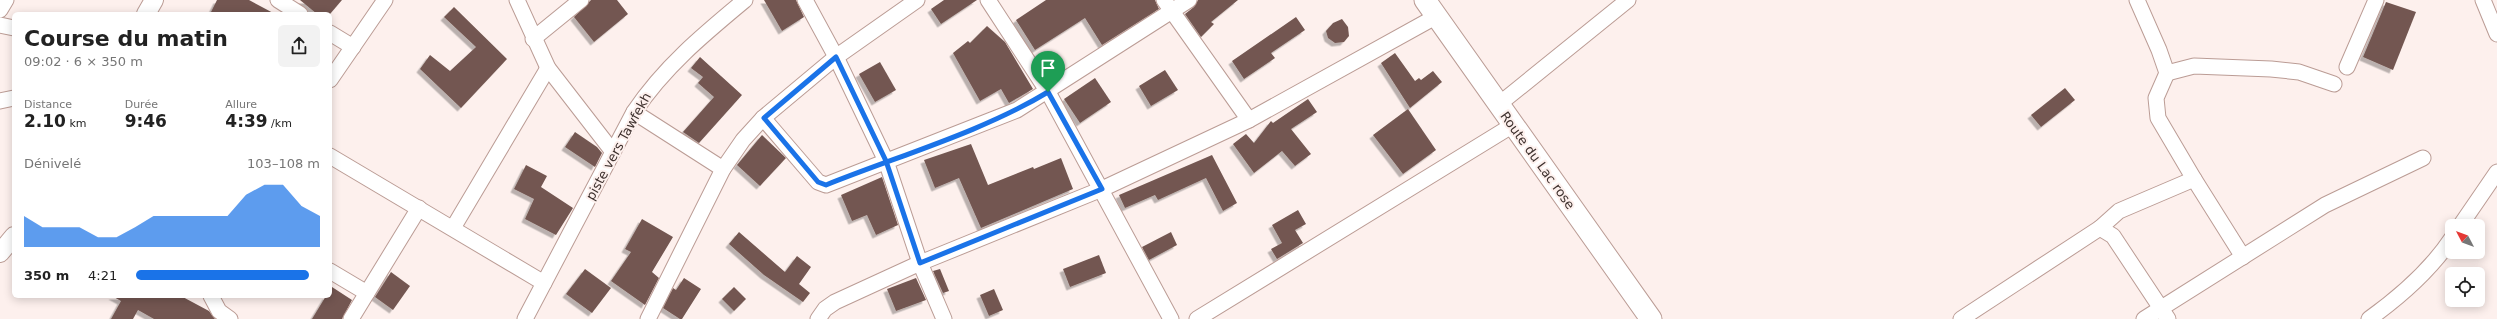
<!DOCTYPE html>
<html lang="fr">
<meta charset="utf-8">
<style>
body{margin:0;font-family:"DejaVu Sans",sans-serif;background:#f2f2f2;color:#222;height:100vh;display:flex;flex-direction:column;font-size:15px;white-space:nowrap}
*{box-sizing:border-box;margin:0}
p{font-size:13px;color:#767676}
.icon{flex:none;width:22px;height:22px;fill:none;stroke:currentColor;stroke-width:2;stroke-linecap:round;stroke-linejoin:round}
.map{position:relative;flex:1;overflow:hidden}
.sheet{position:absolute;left:12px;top:12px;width:320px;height:286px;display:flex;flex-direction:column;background:#fff;border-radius:6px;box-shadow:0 2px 10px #0003}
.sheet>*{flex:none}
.needle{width:26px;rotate:311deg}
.buttons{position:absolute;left:2445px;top:219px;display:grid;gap:8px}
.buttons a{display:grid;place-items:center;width:40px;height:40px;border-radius:6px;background:#fff;box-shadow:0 2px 10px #0003;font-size:20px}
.pin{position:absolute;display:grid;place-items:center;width:34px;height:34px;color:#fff;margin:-41px -17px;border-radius:50% 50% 50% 0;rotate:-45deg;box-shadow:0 0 4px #0007}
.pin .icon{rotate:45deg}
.round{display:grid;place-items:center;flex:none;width:42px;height:42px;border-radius:6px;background:#f2f2f2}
.head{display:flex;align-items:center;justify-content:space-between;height:68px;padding:0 12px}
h1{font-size:22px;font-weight:800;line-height:30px}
.metrics{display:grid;grid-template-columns:repeat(3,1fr);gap:6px;height:68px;padding:4px 12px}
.metrics div{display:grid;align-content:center}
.metrics b{font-size:17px;font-weight:800}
.metrics small{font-size:11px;font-weight:400}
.metrics p{font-size:11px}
.chart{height:112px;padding:8px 12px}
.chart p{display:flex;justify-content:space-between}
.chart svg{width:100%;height:72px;margin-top:4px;fill:#1a73e8;opacity:.7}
ul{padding:0 12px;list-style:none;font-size:13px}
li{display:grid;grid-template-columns:64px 48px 1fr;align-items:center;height:30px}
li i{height:10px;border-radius:5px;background:#1a73e8}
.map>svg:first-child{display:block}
.building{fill:#735751;filter:url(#shadow)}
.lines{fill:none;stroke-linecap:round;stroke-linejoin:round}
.minor-casing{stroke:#bb9c95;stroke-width:17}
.tertiary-casing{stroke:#bb9c95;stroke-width:20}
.secondary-casing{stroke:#bb9c95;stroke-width:23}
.minor{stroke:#fff;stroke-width:15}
.tertiary{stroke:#fff;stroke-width:18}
.secondary{stroke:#fff;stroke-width:21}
.route-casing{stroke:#fff;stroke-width:8}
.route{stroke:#1a73e8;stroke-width:5}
.labels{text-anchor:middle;stroke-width:4;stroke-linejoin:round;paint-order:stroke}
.street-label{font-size:13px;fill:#3e312e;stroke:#fdf0ed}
</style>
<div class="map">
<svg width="2497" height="319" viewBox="0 0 2497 319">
<defs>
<filter id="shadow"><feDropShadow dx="-3.5" dy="3.5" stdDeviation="0" flood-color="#0004"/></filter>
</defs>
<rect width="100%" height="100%" fill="#fdf0ed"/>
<g class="building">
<path d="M217,0h32l26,14h-65z"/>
<path d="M300,0h42l-12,14h-13z"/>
<path d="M591,0h26l11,14 -34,28 -20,-25z"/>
<path d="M764,0h32l8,17 -22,14z"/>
<path d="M944,0h33l-36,24 -10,-15z"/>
<path d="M1046,0h109l4,9 -57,36 -17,-27 -50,32 -19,-30z"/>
<path d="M1198,0h40l-27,22 3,2 -13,13 -16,-23 9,-7z"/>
<path d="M2386,2l30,10 -23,58 -30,-13z"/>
<path d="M454,7l53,52 -46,49 -41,-39 10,-14 20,16 26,-24 -32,-30z"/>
<path d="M1296,17l9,13 -34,23 4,5 -31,21 -12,-18z"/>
<path d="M1342,19l6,8 1,9 -5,6 -9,1 -7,-5 -2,-7 7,-8z"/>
<path d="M987,26l18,16 28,47 -24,14 -8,-14 -21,12 -27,-48 15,-12 2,2z"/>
<path d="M1395,53l20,28 4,-3 2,2 12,-9 9,11 -32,26 -29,-45z"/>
<path d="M700,57l42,38 -43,48 -16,-11 31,-35 -16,-14 5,-6 -12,-9z"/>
<path d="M880,62l16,28 -21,12 -16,-28z"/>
<path d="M1165,70l13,20 -27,16 -12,-20z"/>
<path d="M1095,78l16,24 -31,21 -16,-24z"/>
<path d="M2065,88l10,12 -34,27 -10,-12z"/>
<path d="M1308,99l9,13 -26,17 20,25 -16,12 -13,-15 -28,22 -21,-29 13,-10 8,9 17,-22 2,2z"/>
<path d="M1408,109l28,41 -33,24 -30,-39z"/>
<path d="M575,132l22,15 5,6 -7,14 -30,-20z"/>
<path d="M762,135l24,23 -26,28 -23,-21z"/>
<path d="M971,144l17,41 45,-18 1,2 27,-11 12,31 -92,39 -22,-50 -24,10 -11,-28z"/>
<path d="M1212,155l25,48 -14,8 -17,-33 -48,22 -3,-5 -30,13 -6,-13z"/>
<path d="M526,165l21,11 -6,11 32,21 -17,27 -31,-16 9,-20 -20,-10z"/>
<path d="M882,177l16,48 -22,10 -9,-20 -15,6 -11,-26z"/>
<path d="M1298,210l8,14 -11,6 8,13 -26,16 -6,-10 11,-6 -10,-18z"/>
<path d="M642,219l31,18 -21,35 7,6 -14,27 -34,-24 20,-29 -6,-3z"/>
<path d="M739,232l46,40 12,-16 14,11 -12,17 11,9 -7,9 -39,-27 -35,-31z"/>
<path d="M1171,232l6,13 -28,15 -7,-13z"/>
<path d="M1099,255l7,18 -36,14 -7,-18z"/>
<path d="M585,269l26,19 -19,25 -26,-19z"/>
<path d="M940,269l9,22 -6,2 -10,-22z"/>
<path d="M391,272l19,14 -17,24 -18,-13z"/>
<path d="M684,278l17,11 -19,30h-2l-17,-11 10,-20 3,2z"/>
<path d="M916,278l10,22 -30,11 -9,-22z"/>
<path d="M332,287l20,13 -10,19h-30l14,-23h4z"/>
<path d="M734,287l12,12 -12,12 -12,-12z"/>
<path d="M994,289l9,21 -14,6 -9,-21z"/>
<path d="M112,296h69l28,15 6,8h-61l-16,-9 -5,9h-22l10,-18z"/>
</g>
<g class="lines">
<g class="minor-casing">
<g id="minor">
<path d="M278,0l22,14"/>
<path d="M517,0l31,68 65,84"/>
<path d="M805,0l31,57 50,104 34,102 24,56"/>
<path d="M988,0l60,92 123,227"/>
<path d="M1164,0l85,120"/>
<path d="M2137,0l22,50 8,23 -11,25 2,20 36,61"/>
<path d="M2483,0l14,34"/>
<path d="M0,10l6,-10"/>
<path d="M0,25l14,3"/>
<path d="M330,33l23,14"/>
<path d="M533,39l48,-39"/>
<path d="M2347,67l29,-67"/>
<path d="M2167,73l27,-7 77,3 28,3 35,12"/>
<path d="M330,80l55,-80"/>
<path d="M0,101l14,-3"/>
<path d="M1498,105l130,-105"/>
<path d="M634,112l89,57"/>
<path d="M763,118l55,64 8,3 191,-75 172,-110"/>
<path d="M330,156l214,127"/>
<path d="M2460,226l37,-54"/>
<path d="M453,228l95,-160"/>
<path d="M2100,228l19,-17 75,-32 49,78"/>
<path d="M330,271l37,22"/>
<path d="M211,296l8,15 11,8"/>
<path d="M351,319l68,-111"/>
<path d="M525,319l109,-207c30,-45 70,-78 111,-112"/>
<path d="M648,319l75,-150 20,-29 20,-22 73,-61 81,-57"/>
<path d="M818,319l7,-10 10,-7 85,-39 182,-74 147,-69 188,-104"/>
<path d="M1197,319l316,-194"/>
<path d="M1961,319l139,-91 13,8 55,83"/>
<path d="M2144,319l181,-114 98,-47"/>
<path d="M2369,319c32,-23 61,-48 83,-81"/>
</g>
</g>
<g class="tertiary-casing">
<g id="tertiary">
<path d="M146,14l8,-14"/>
<path d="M0,253l14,-17"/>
</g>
</g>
<g class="secondary-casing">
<path id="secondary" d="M1425,0l226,319"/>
</g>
<use href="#minor" class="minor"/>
<use href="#tertiary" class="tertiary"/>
<use href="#secondary" class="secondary"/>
</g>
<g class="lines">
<g class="route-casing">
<path id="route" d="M1048,92c-66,40 -150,64 -222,93l-8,-3 -54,-64 72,-61 50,104 34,102 182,-74 -54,-97"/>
</g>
<use href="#route" class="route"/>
</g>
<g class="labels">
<g class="street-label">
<text transform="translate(618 146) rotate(-61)" y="5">piste vers Tawfekh</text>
<text transform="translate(1538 160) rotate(54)" y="5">Route du Lac rose</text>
</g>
</g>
</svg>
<div class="buttons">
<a><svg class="needle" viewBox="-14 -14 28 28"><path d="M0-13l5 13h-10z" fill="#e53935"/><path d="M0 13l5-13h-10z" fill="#767676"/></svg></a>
<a><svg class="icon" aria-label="locate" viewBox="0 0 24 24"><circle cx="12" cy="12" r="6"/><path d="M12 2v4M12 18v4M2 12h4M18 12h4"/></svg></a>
</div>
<div class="pin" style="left:1048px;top:92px;background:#1e9e55"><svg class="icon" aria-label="arrive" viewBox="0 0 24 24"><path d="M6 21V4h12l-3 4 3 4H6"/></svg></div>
<section class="sheet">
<div class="head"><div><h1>Course du matin</h1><p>09:02 · 6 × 350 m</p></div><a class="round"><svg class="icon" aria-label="share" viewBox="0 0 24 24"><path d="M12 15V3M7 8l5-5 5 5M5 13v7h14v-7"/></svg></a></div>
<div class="metrics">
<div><p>Distance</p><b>2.10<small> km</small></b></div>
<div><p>Durée</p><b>9:46</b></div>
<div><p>Allure</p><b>4:39<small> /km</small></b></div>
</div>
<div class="chart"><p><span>Dénivelé</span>103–108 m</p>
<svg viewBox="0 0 160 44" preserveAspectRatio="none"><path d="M0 44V25L10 32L20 32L30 32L40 38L50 38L60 32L70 25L80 25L90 25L100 25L110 25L120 12L130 6L140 6L150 19L160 25V44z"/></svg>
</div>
<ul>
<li><b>350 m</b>4:21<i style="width:94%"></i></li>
</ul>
</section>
</div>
